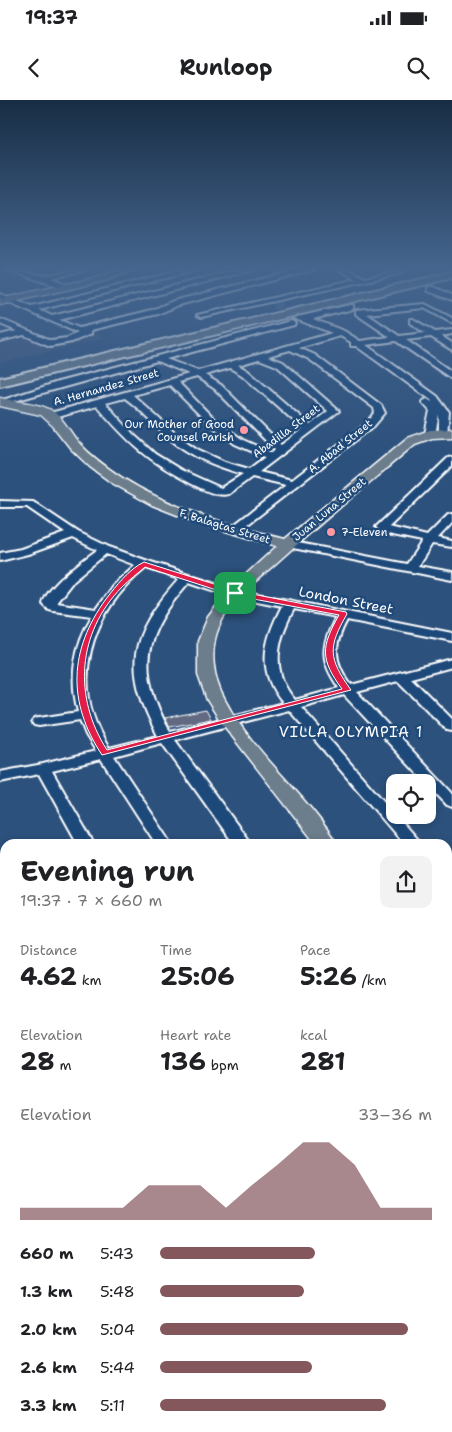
<!DOCTYPE html>
<meta charset="utf-8">
<style>
body{margin:0;font-family:"Shantell Sans",sans-serif;background:#f2f2f2;color:#202124;height:100vh;display:flex;flex-direction:column;font-size:19px;white-space:nowrap}
*{box-sizing:border-box;margin:0}
p{font-size:16px;color:#757577}
.icon{flex:none;width:28px;height:28px;fill:none;stroke:currentColor;stroke-width:2;stroke-linecap:round;stroke-linejoin:round}
.map{position:relative;flex:1;overflow:hidden}
.side{position:absolute;left:0px;top:739px;width:452px;height:594px;display:flex;flex-direction:column;background:#fff;border-radius:15px 15px 0 0;box-shadow:0 2px 8px #0003}
.side>*{flex:none}
.buttons{position:absolute;left:386px;top:674px;display:grid;gap:10px}
.buttons a{display:grid;place-items:center;width:50px;height:50px;border-radius:10px;background:#fff;box-shadow:0 2px 8px #0003;font-size:25px}
.pin{position:absolute;display:grid;place-items:center;width:42px;height:42px;color:#fff;margin:-21px;border-radius:10px;box-shadow:0 2px 8px #0006}
.round{display:grid;place-items:center;flex:none;width:52px;height:52px;border-radius:10px;background:#f2f2f2}
.headline{display:flex;align-items:center;justify-content:space-between;height:85px;padding:0 20px}
h1{font-size:28px;font-weight:700;line-height:38px}
.figures{display:grid;grid-template-columns:repeat(3,1fr);gap:8px;height:85px;padding:5px 20px}
.figures div{display:grid;align-content:center}
.figures b{font-size:25px;font-weight:700}
.figures small{font-size:14px;font-weight:400}
.figures p{font-size:14px}
.chart{height:140px;padding:10px 20px}
.chart p{display:flex;justify-content:space-between}
.chart svg{width:100%;height:90px;margin-top:5px;fill:#84575d;opacity:.7}
ul{padding:0 20px;list-style:none;font-size:16px}
li{display:grid;grid-template-columns:80px 60px 1fr;align-items:center;height:38px}
li i{height:12px;border-radius:6px;background:#84575d}
.status{display:flex;justify-content:space-between;align-items:center;height:35px;padding:0 25px;background:#fff;direction:ltr}
.status svg{height:14px;fill:currentColor}
header{display:flex;justify-content:space-between;align-items:center;height:65px;padding:0 20px;background:#fff;font-size:22px;font-weight:700}
.map>svg:first-child{display:block}
.built{fill:#3c597e}
.lines{fill:none;stroke-linecap:round;stroke-linejoin:round}
.river{fill:#40789b;fill-rule:evenodd}
.building{fill:#626b82;stroke:#fff}
.minor-tunnel{stroke:#4c6b90;stroke-width:8;stroke-dasharray:8 4.5;stroke-linecap:butt}
.minor-casing{stroke:#fff;stroke-width:4}
.major-casing{stroke:#fff;stroke-width:3}
.highway-casing{stroke:#fff;stroke-width:4}
.minor{fill:#1f4a7a;fill-rule:evenodd}
.major{fill:#6c7d8c;fill-rule:evenodd}
.highway{fill:#6c7d8c;fill-rule:evenodd}
.route{fill:#e11d48;stroke:#fff;fill-rule:evenodd}
.poi-dot{fill:#ff9aa2;stroke:#1f4a7a;stroke-width:2}
.labels{text-anchor:middle;stroke-width:5;stroke-linejoin:round;paint-order:stroke}
.far-street-label{font-size:11px;fill:#fff;stroke:#1f4a7a}
.far-poi-label{font-size:11px;fill:#fff;stroke:#1f4a7a;text-anchor:end}
.street-label{font-size:14px;fill:#fff;stroke:#1f4a7a}
.neighbourhood-label{font-size:15px;letter-spacing:1px;fill:#fff;stroke:#1f4a7a}
</style>
<div class="status"><b>19:37</b><svg viewBox="0 0 49 12"><path d="M0 12V9h3v3zM5 12V6h3v6zM10 12V3h3v9zM15 12V0h3v12zM26 1h20v11H26zM47 4h2v5h-2z"/></svg></div>
<header><svg class="icon" aria-label="back" viewBox="0 0 24 24"><path d="M15 5l-7 7 7 7"/></svg>Runloop<svg class="icon" aria-label="search" viewBox="0 0 24 24"><circle cx="10" cy="10" r="6"/><path d="M15 15l6 6"/></svg></header>
<div class="map">
<svg width="452" height="1332" viewBox="0 0 452 1332">
<rect width="100%" height="100%" fill="#2c517c"/>
<filter id="ink" filterUnits="userSpaceOnUse"><feTurbulence type="fractalNoise" baseFrequency=".02" numOctaves="2"/><feDisplacementMap in="SourceGraphic" scale="10" xChannelSelector="R" yChannelSelector="G"/><feConvolveMatrix kernelMatrix="1 2 1 2 8 2 1 2 1" color-interpolation-filters="sRGB"/></filter>
<g filter="url(#ink)">
<g class="built">
<path d="M94,231l13,7 -107,25v-19l36,-8 11,6z"/>
<path d="M452,1125v207h-79l-5,-4h80v-199z"/>
</g>
<g class="lines">
<g class="river">
<path d="M0,1106l5,2v28l-5,-2z"/>
<path d="M237,1328h39l2,4h-39z"/>
</g>
</g>
<path class="building" d="M206,610l5,9 -41,8 -5,-9z"/>
<g class="lines">
<path class="minor-tunnel" d="M274,204l22,13"/>
<g class="minor-casing">
<g id="minor">
<path d="M5,169c13,0 24,5 36,6 10,1 31,-6 45,-6l-35,9 18,7 1,2 -4,2z"/>
<path d="M187,169h14l-162,41 13,6 190,-47h14l-197,51 20,8 73,-18 21,-9 129,-32h14l-137,36 -21,9 -67,16v4l-19,8 -22,4 -26,-11 -24,6v-6l17,-4 -17,-7v-5l51,21 16,-2 11,-5 -78,-34v-5l32,13z"/>
<path d="M338,169h10l17,9 33,-7 4,2 -201,44 -4,-2 160,-36z"/>
<path d="M428,187h6l18,8v5l-24,-9z"/>
<path d="M425,204l27,14v5l-28,-15 -57,6 32,22 26,-3 -15,-10v-4h3l22,13 17,-2v4l-11,2 11,7v7l-21,-13 -25,3 46,32v7l-56,-38 -30,4 71,51 12,16 -2,22 -3,1 -5,-3v-18l-4,20 -2,2h-6l-2,-2 5,-23 -8,-9 5,-3 5,3 -1,-2 -75,-54h-5v-4l-11,-6 -41,12 16,7 66,50 4,8 -11,13 -136,106 -4,1 -6,-3 2,-2 56,-43 -34,-8 -23,17c-13,3 -26,-5 -37,-10 -44,-23 -63,-41 -95,-78l-47,13 -5,-3 2,-2 142,-40 -32,-13 -157,44v-4l58,-19 233,-61 4,2 -1,2 -128,34 32,12 134,-38 -39,-15 57,-13h3v4l-40,10 31,12 16,10 30,-4 -34,-23v-4zM290,250l19,9 65,49 1,5 -7,9 -76,58 -33,-8 80,-61 -56,-49 -15,-6zM259,259l18,7 51,45 -18,14 -62,-54 -10,-6zM230,268l12,7 61,54 -22,16 -60,-60 -16,-10zM197,277l18,12 60,61 -3,3 -29,-13 -30,-22 -35,-36zM170,285l37,37 28,22 30,13 -16,12 -24,-7 -28,-13 -20,-14 -44,-40zM125,298c17,12 30,28 45,41 21,18 47,28 73,35l-22,14 -40,-18 -26,-16 -21,-19 -29,-32z"/>
<path d="M452,357v9l-63,61 38,9 21,-21 4,-1v9l-14,15 14,3v6l-20,-3 -14,22 34,6v8l-164,-33 -6,-3 6,-3 119,23 15,-23 -39,-8 -7,-6 72,-69z"/>
<path d="M0,401l33,1 45,30 31,15 39,14 90,29 214,43v8l-105,-21c-14,26 -14,41 4,65l101,-26v8l-41,11 41,41v12l-5,-1 -49,-49 -41,11 95,101v14l-5,-2 -19,-20v-3h-3l-81,-87 -43,12 120,137h-17l-115,-134 -114,30 76,104h-17l-72,-101 -48,13 58,88h-16l-55,-85 -49,12 42,73h-16l-39,-70 -39,8v-10l43,-8 53,-13 -10,-16 -6,-15 -41,6 -5,-1 -2,-3 2,-3 5,-1 39,-6c-9,-33 -4,-67 14,-96l-39,-5 -4,-1 -6,-6c4,-18 39,-43 54,-54l-24,-12 -45,16 -28,7v-8l21,-4 44,-16 -38,-26h-27zM106,454l29,11 -22,20 -17,24 -40,-6 18,-23zM146,468l33,11c-50,56 -57,89 -21,157l-49,12c-41,-62 -20,-135 37,-180zM189,482l42,14 51,10c-18,34 -26,65 1,97l-113,29c-34,-63 -28,-96 19,-150zM294,509l42,8c-16,30 -16,44 3,71l-44,12c-25,-29 -18,-60 -1,-91z"/>
<path d="M448,780l4,1v16l-4,-2z"/>
<path d="M448,1012l4,1v21l-4,-1z"/>
<path d="M5,1316v12h20l2,4h-27v-14z"/>
</g>
</g>
<g class="major-casing">
<g id="major">
<path d="M122,169h14l-31,12 -105,24v-6l99,-22z"/>
<path d="M0,298c16,4 34,4 49,11 14,7 20,23 30,34 12,13 27,24 42,34 50,32 107,48 164,62l122,-101 23,-8 22,-1v8l-20,1 -17,6c-47,40 -95,79 -141,121 -20,18 -45,36 -55,62 -10,23 -6,51 6,73 28,53 80,93 112,144h-21l-95,-122 -14,-22 -9,-25v-34l10,-24 22,-28 47,-43 -82,-24 -43,-17 -40,-22 -22,-16 -19,-18 -18,-23 -12,-11 -41,-9z"/>
<path d="M0,801l5,1v15l-5,-1z"/>
<path d="M448,886l4,2v21l-4,-2z"/>
<path d="M448,1079l4,2v27l-4,-2z"/>
</g>
</g>
<g class="highway-casing">
<path id="highway" d="M452,172v6l-452,108v-8z"/>
</g>
<use href="#minor" class="minor"/>
<use href="#major" class="major"/>
<use href="#highway" class="highway"/>
</g>
</g>
<linearGradient id="sky" x2="0" y2="1"><stop stop-color="#182d44"/><stop offset="0.47" stop-color="#45658e"/><stop offset="1" stop-color="#45658e" stop-opacity="0"/></linearGradient>
<rect width="452" height="356" fill="url(#sky)"/>
<path class="route" d="M144,462l92,29 110,21 1,2c-19,33 -19,44 4,76l-249,65c-35,-53 -33,-105 4,-156 10,-13 23,-30 38,-37zM145,467l87,28 107,20c-18,32 -19,44 3,74l-235,61c-34,-53 -30,-117 15,-163 7,-7 16,-14 23,-20z"/>
<g class="poi-dot">
<circle cx="244" cy="330" r="5"/>
<circle cx="331" cy="432" r="5"/>
</g>
<g class="labels">
<g class="far-street-label">
<text transform="translate(106 287) rotate(-16)" y="4">A. Hernandez Street</text>
<text transform="translate(286 331) rotate(-37)" y="4">Abadilla Street</text>
<text transform="translate(340 346) rotate(-39)" y="4">A. Abad Street</text>
<text transform="translate(329 409) rotate(-40)" y="4">Juan Luna Street</text>
<text transform="translate(225 426) rotate(17)" y="4">F. Balagtas Street</text>
</g>
<g class="far-poi-label">
<text x="234" y="328">Our Mother of Good<tspan x="234" dy="13">Counsel Parish</tspan></text>
<text x="341" y="436" text-anchor="start">7-Eleven</text>
</g>
<g class="street-label">
<text transform="translate(346 500) rotate(11)" y="5">London Street</text>
</g>
<g class="neighbourhood-label">
<text x="351" y="637">VILLA OLYMPIA 1</text>
</g>
</g>
</svg>
<div class="buttons">
<a><svg class="icon" aria-label="locate" viewBox="0 0 24 24"><circle cx="12" cy="12" r="6"/><path d="M12 2v4M12 18v4M2 12h4M18 12h4"/></svg></a>
</div>
<div class="pin" style="left:235px;top:493px;background:#1e9e55"><svg class="icon" aria-label="arrive" viewBox="0 0 24 24"><path d="M6 21V4h12l-3 4 3 4H6"/></svg></div>
<section class="side">
<div class="headline"><div><h1>Evening run</h1><p>19:37 · 7 × 660 m</p></div><a class="round"><svg class="icon" aria-label="share" viewBox="0 0 24 24"><path d="M12 15V3M7 8l5-5 5 5M5 13v7h14v-7"/></svg></a></div>
<div class="figures">
<div><p>Distance</p><b>4.62<small> km</small></b></div>
<div><p>Time</p><b>25:06</b></div>
<div><p>Pace</p><b>5:26<small> /km</small></b></div>
</div>
<div class="figures">
<div><p>Elevation</p><b>28<small> m</small></b></div>
<div><p>Heart rate</p><b>136<small> bpm</small></b></div>
<div><p>kcal</p><b>281</b></div>
</div>
<div class="chart"><p><span>Elevation</span>33–36 m</p>
<svg viewBox="0 0 160 44" preserveAspectRatio="none"><path d="M0 44V38L10 38L20 38L30 38L40 38L50 27L60 27L70 27L80 38L90 27L100 17L110 6L120 6L130 17L140 38L150 38L160 38V44z"/></svg>
</div>
<ul>
<li><b>660 m</b>5:43<i style="width:57%"></i></li>
<li><b>1.3 km</b>5:48<i style="width:53%"></i></li>
<li><b>2.0 km</b>5:04<i style="width:91%"></i></li>
<li><b>2.6 km</b>5:44<i style="width:56%"></i></li>
<li><b>3.3 km</b>5:11<i style="width:83%"></i></li>
</ul>
</section>
</div>
